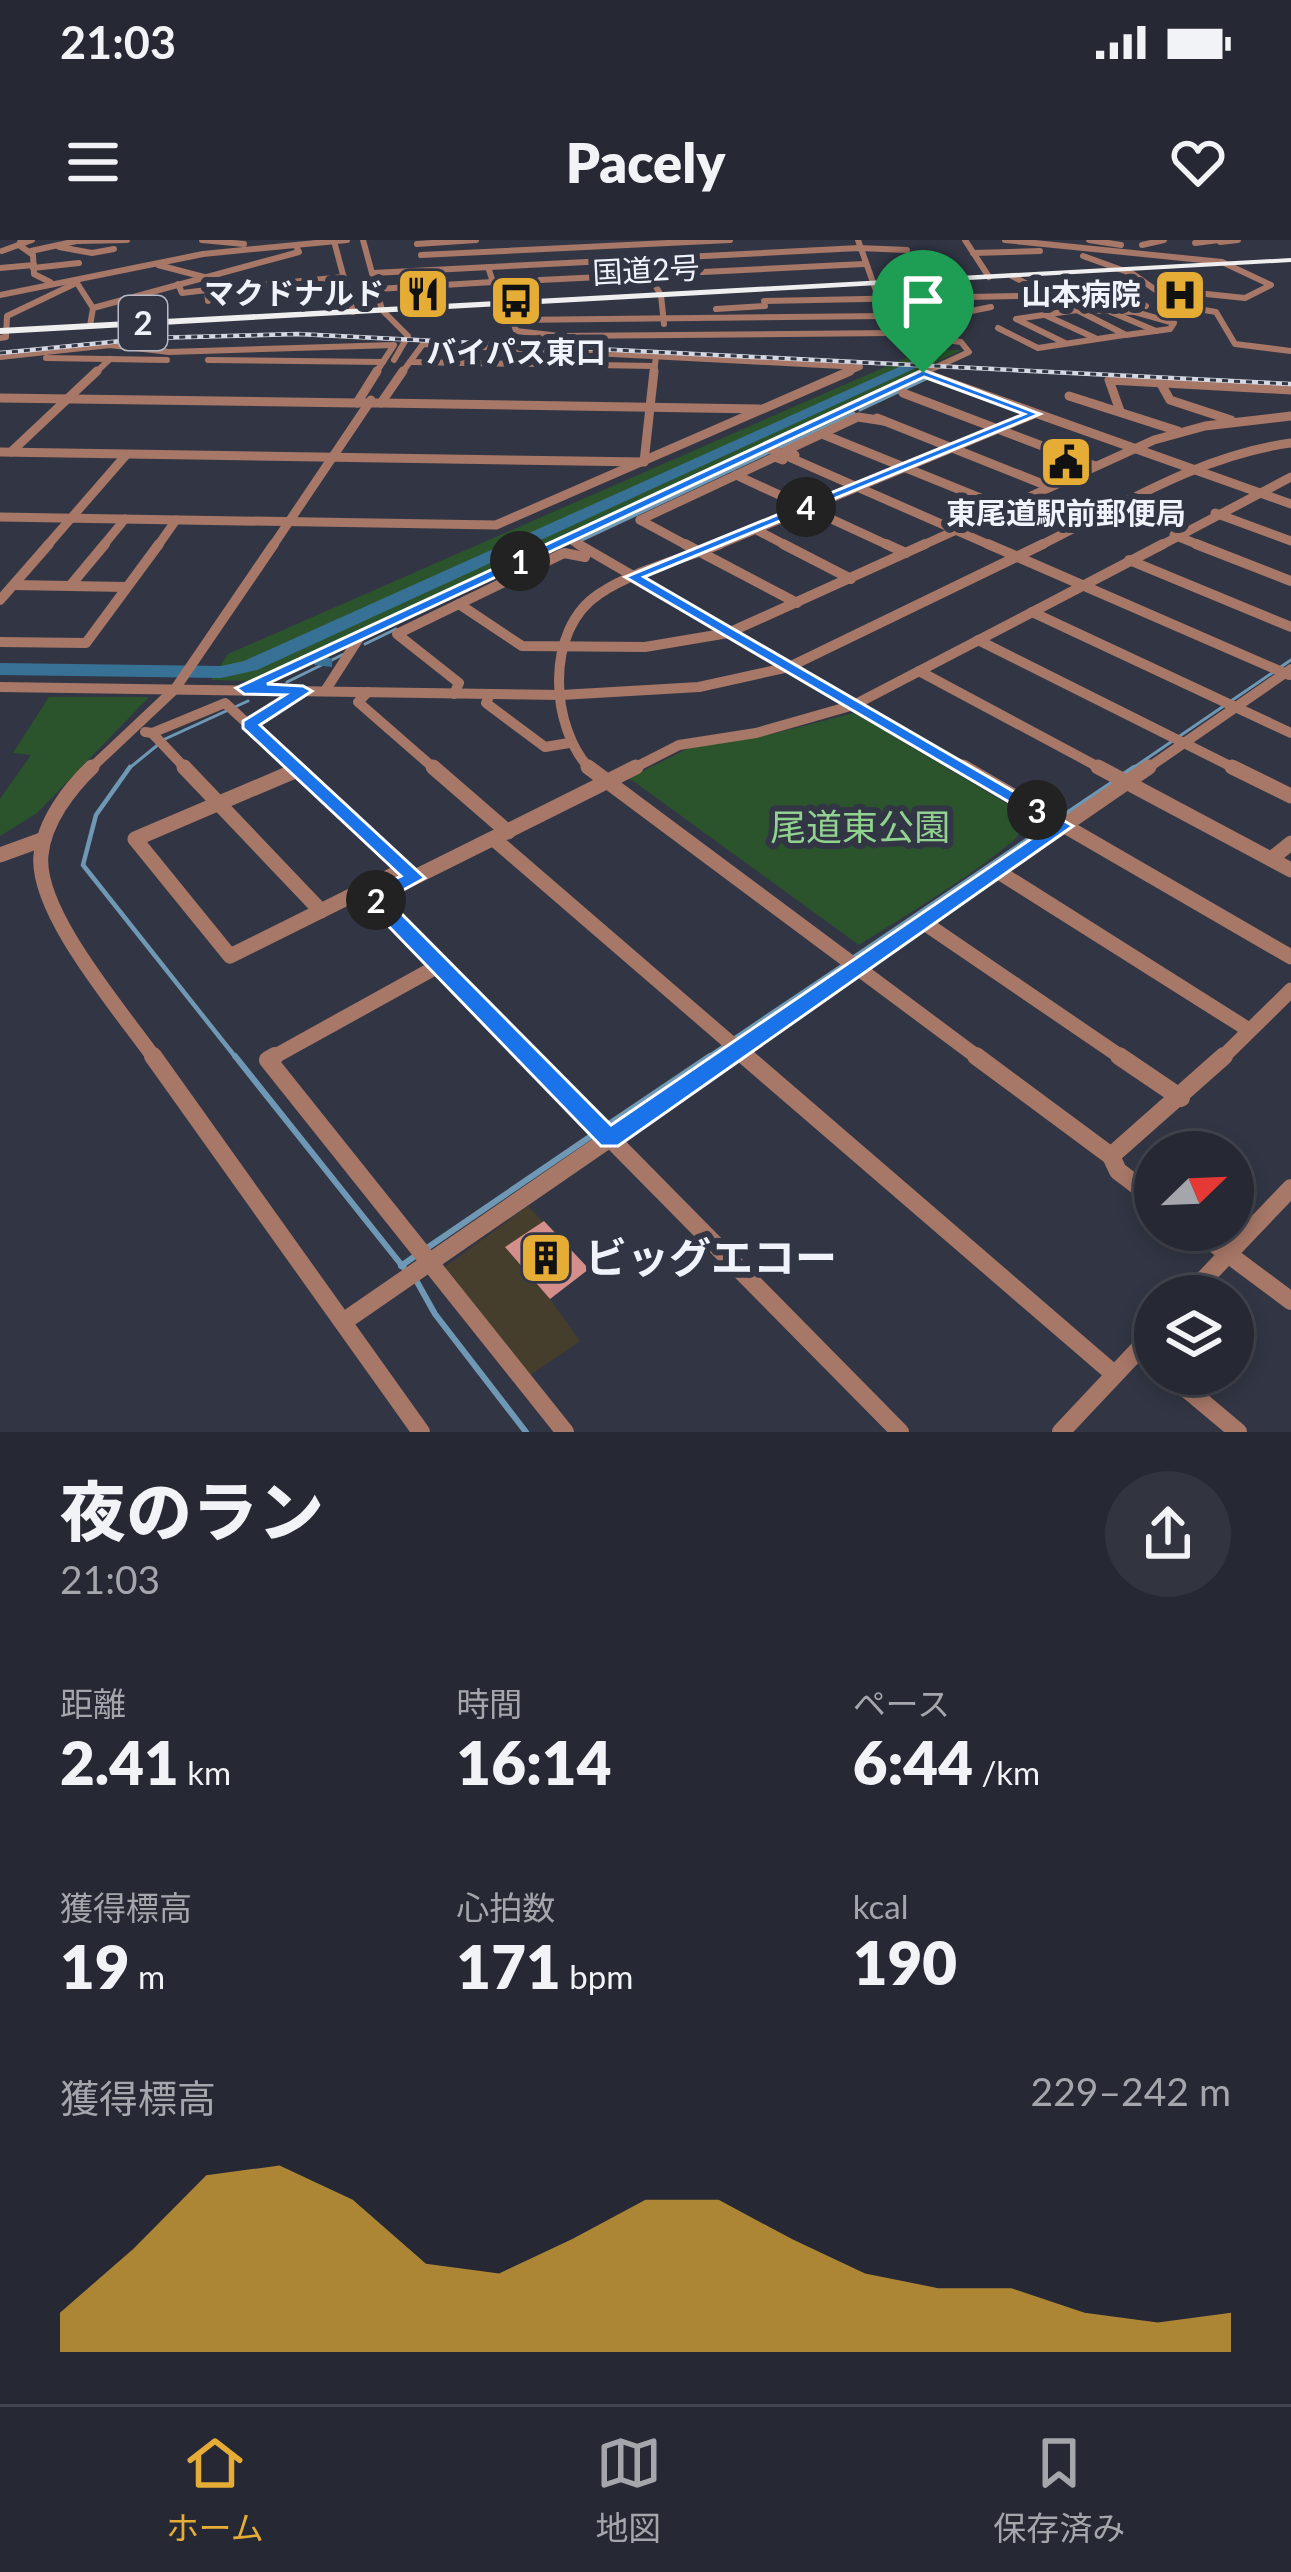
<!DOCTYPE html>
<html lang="ja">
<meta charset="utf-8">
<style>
body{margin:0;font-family:Lato,"Noto Sans JP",sans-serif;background:#32343f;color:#f1f3f6;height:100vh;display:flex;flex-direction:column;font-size:45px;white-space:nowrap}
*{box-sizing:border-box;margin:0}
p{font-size:39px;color:#a4a6ac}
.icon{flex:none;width:66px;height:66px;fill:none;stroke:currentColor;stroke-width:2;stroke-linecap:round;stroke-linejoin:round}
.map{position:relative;height:1192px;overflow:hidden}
.details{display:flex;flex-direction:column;background:#262833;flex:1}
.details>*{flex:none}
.needle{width:78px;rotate:67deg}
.buttons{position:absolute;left:1134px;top:891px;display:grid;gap:24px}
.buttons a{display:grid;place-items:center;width:120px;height:120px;border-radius:50%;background:#262833;box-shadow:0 6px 18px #0003,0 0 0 3px #42444e;font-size:60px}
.pin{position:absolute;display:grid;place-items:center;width:102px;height:102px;color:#fff;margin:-123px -51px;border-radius:50% 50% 50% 0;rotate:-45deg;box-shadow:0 0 12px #0007}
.pin .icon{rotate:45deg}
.km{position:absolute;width:60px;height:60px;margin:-30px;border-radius:50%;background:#222;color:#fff;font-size:33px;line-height:60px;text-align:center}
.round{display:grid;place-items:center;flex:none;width:126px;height:126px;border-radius:63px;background:#32343f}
.overview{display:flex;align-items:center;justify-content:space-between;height:204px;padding:0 60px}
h1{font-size:66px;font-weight:800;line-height:90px}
.figures{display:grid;grid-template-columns:repeat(3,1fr);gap:18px;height:204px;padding:12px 60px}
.figures div{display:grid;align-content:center}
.figures b{font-size:60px;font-weight:800}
.figures small{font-size:33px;font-weight:400}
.figures p{font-size:33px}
.chart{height:336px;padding:24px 60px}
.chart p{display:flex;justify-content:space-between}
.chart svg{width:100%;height:216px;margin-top:12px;fill:#e5ad36;opacity:.7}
.status{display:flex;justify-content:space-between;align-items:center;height:84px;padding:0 60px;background:#262833;direction:ltr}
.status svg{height:33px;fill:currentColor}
header{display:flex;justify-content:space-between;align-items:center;height:156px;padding:0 60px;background:#262833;font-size:54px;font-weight:800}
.menu{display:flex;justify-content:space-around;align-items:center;height:168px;border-top:3px solid #42444e;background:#262833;font-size:33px;color:#a4a6ac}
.menu a{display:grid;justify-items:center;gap:6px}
.menu .selected{color:#e5ad36}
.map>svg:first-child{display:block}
.commercial{fill:#453e2c}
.green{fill:#2c542c}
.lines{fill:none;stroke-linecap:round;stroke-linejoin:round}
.stream-far2{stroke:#6f98b5;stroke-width:3}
.stream-far1{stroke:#6f98b5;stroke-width:4.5}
.stream{stroke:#6f98b5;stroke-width:6}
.river{fill:#387196;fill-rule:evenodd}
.building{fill:#d48f8c}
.minor-far4{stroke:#a77767;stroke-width:6}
.minor-far3{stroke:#a77767;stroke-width:9}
.minor-far2{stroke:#a77767;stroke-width:10}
.minor-far1{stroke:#a77767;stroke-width:15}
.minor{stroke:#a77767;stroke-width:18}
.highway{fill:#efefef;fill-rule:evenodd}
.rail-casing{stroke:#d6d9e3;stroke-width:4.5}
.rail{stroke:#323644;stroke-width:3;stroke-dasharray:6;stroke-linecap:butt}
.route{fill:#1a73e8;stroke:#fff;stroke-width:3;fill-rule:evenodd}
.labels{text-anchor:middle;stroke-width:12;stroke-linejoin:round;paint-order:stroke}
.far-street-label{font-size:30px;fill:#f0f3fc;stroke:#323644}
.far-poi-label{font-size:30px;font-weight:bold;fill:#f0f3fc;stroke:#323644;text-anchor:end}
.shield{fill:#323644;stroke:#b7bac5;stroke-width:3}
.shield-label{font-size:33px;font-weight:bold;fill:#f0f3fc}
.park-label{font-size:36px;fill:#91d290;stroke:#323644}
.near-poi-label{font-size:42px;font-weight:bold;fill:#f0f3fc;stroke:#323644;text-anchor:start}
</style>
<div class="status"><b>21:03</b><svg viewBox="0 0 49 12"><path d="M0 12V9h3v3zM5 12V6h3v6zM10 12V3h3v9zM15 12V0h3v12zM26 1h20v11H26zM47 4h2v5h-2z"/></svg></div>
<header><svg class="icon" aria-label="menu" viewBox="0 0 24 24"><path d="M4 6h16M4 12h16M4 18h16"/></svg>Pacely<svg class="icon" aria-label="heart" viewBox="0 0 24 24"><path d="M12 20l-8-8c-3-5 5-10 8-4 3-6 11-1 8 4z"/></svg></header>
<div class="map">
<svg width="1291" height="1192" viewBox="0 0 1291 1192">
<rect width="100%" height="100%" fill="#323644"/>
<path class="commercial" d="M528,966l61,63 -39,30 30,42 -51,35 -84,-109z"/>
<g class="green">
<path d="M924,110h38l-706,331 -45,-1 17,-26z"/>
<path d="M49,457h100l-112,116 -37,23v-37l31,-44 -18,-2z"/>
<path d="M854,473l177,105c-8,29 -140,106 -172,127l-230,-167 60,-30 87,-15z"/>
</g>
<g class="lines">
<g class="stream-far2">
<path d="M860,170l68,-32"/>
<path d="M779,208l75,-35"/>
<path d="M580,301l190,-89"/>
<path d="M365,404l31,-15"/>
<path d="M287,442l57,-28"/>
<path d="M127,530l38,-31 83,-38"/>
<path d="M1130,530l161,-110"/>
</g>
<g class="stream-far1">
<path d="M130,527l-34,48 -13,50 154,194"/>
<path d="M1122,535l12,-8"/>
<path d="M854,717l259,-175"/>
<path d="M735,798l110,-74"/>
<path d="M705,819l21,-14"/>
</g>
<g class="stream">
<path d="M235,816l173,217"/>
<path d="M606,886l104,-70"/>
<path d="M427,1008l170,-116"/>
<path d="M401,1026l17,-12"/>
<path d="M416,1040l19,34 91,118"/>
</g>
<g class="river">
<path d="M921,117l12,3 -676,310 -36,8 -221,-3v-12l221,3 23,-5z"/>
<path d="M322,415l10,4v8l-17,-2 -3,-4z"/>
</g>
</g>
<path class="building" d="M544,981l45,48 -39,30 -45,-52z"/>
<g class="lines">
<g class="minor-far4">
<path d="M21,0l-2,5 14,10 1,19 16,8"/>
<path d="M202,0l42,4"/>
<path d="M363,0l19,70 26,26 -14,24"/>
<path d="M858,0l33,93 70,9 8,10 -48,22"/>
<path d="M965,0l24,37"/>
<path d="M1005,0l217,22 49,23 -26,13 -87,-9"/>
<path d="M1089,0l32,5"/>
<path d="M79,1l48,-1"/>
<path d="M334,1l19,71"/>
<path d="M1220,2l18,-2"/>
<path d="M1195,3l24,-3"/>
<path d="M417,4l59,-4"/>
<path d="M1142,5l22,-5"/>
<path d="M59,7l33,6 22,-4"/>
<path d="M2,11l30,-11"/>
<path d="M31,11l50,-11"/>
<path d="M973,13l67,-2"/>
<path d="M421,15l309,-15"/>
<path d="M1083,16l50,18 41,29"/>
<path d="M158,25l46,12 3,13 137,-13"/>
<path d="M0,28l34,-3"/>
<path d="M33,28l46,-5"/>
<path d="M647,32l14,23 3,29"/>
<path d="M373,33l486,-25 48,2"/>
<path d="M1012,36l65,34"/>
<path d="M540,40l324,-16"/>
<path d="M77,43l16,25 -3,18"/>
<path d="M178,44l4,9 25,-3 1,11"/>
<path d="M377,49l116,-7 -5,-15"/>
<path d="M0,55l203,-41 144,-14"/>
<path d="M764,61l301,-6 65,1 16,10"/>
<path d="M508,63l8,28 44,5 331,-3"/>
<path d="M1175,65l41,7 19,32 56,7"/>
<path d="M93,68l206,-56 -2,-4"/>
<path d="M716,69l49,-3"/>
<path d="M1077,70l58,2 39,11 -4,6 -44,6z"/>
<path d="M1111,72l45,19"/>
<path d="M956,74l35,-7"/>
<path d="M1045,75l50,23"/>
<path d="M512,80l372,-4"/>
<path d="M998,88l40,20 86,-13"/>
<path d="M940,93l11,-18 -5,-3 17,-5"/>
<path d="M0,98l6,-1 1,-21 67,-32"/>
<path d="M1065,103l-49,-24 61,-9"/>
<path d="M0,117l110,-12 59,7 225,-7 -19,29"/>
<path d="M46,118l121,2"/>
<path d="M208,120l175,2"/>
<path d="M410,122l244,4"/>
<path d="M94,134l16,-15"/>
<path d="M401,134l22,-30 437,23 -17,7"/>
<path d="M654,134l2,-18"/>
</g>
<g class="minor-far3">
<path d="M377,131l-20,32h24l22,-32"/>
<path d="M923,133l368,131"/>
<path d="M1160,142l10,18 61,20"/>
<path d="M903,153l192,73"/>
<path d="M1069,156l109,35"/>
<path d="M0,158l357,5"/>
<path d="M381,163l378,6"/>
<path d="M1120,171l-11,-31 182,10"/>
<path d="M877,178l173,69"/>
<path d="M822,194l183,74"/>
<path d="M766,207l228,100"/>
<path d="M0,212l644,10 10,-91"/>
<path d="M11,212l86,-81"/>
<path d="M795,215l-10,-4 73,-34 26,4"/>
<path d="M736,235l156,72"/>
<path d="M1215,273l76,28"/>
<path d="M0,277l496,8 354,-154"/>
<path d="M640,280l135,-63 8,3"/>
<path d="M640,280l50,27"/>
<path d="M753,288l36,19"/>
<path d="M1174,295l30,12"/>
<path d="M568,298l15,9"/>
<path d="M46,307l80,-92"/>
<path d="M102,307l23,-28"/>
<path d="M157,307l19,-27"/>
<path d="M272,307l99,-147"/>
<path d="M550,307l377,-176"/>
<path d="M713,307l321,-133"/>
<path d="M919,307l235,-107 51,-14 86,-10"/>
<path d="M1037,307c81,-40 163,-92 254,-104"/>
<path d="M1158,307l133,-70"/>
</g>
<g class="minor-far2">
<path d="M578,304l390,226"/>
<path d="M685,304l112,59"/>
<path d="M783,304l68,35"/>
<path d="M886,304l20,9"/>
<path d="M988,304l301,131"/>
<path d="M1196,304l95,37"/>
<path d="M1129,320l162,67"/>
<path d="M14,345l112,2"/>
<path d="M70,346l35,-42"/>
<path d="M0,360l49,-56"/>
<path d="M459,364l63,42 123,1 83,-14 197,-89"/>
<path d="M1032,372l259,121"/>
<path d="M978,400l260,130"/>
<path d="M0,402l86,1 73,-99"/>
<path d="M919,431l185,99"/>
<path d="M250,446l307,-142"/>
<path d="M0,447l561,8 138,-8 90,-20 254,-123"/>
<path d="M325,451l36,-56"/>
<path d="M368,452l-10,10 78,68"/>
<path d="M454,454l5,-11 -62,-49 167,-81 21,4"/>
<path d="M490,454l-4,9 59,44 24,-4"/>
<path d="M249,485l54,-34"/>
<path d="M145,492l7,1 35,37"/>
<path d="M152,493l73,-30 73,67"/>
<path d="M89,530l86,-81 99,-145"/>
<path d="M591,530c-41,-42 -47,-140 8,-176 34,-23 83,-35 121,-50"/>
<path d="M630,530l49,-25 77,-12 98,-28 309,-161"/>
<path d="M1145,530l146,-101"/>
</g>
<g class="minor-far1">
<path d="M92,527c-23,22 -48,55 -51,88 -6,57 81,157 114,204"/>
<path d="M184,527l137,144"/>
<path d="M294,527l117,107"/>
<path d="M433,527l75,65"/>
<path d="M588,527l392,292"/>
<path d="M963,527l328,190"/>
<path d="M1098,527l193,103"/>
<path d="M1232,527l59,29"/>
<path d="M297,530l-162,69 95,117 175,-87"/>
<path d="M494,599l255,220"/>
<path d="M0,615l44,-16"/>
<path d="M1271,619l20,-16"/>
<path d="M997,631l252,159"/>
<path d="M923,682l201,137"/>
<path d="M270,819l168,-93"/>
<path d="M532,819l-159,-161 263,-131"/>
<path d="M725,819l424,-292"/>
<path d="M1221,819l70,-69"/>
</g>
<g class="minor">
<path d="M153,816l268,376"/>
<path d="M275,816l-7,4 297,372"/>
<path d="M529,816l371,376"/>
<path d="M745,816l369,318"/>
<path d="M976,816l135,100 7,15 37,28"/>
<path d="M1119,816l62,42"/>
<path d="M1111,916l113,-100"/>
<path d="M1291,948l-63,66 63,47"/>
<path d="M1188,1056l40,-42 -32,-24"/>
<path d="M343,1082l386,-266"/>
<path d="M1139,1109l16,13"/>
<path d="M1169,1134l69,58"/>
<path d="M1061,1192l94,-100"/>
</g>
<path class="highway" d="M1291,18v4l-1291,72v-6z"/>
<g class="rail-casing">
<path id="rail" d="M0,113l152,-15 146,-4 993,50"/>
</g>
<use href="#rail" class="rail"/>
</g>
<path class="route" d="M923,130l117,44 -396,163 429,249 -455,320h-17l-235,-243v-10l35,-17 -158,-148v-7l42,-26 -41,-1 -8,-6zM924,137l100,37 -399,163 425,249 -439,299 -224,-226 38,-21 -165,-153 52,-34 -9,-5 -36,-2z"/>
<defs>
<g id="restaurant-square" transform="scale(2.7)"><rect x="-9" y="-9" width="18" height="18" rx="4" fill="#e5ad36" stroke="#323644"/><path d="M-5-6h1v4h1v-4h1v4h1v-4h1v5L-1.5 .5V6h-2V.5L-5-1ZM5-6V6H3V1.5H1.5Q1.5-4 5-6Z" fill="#111"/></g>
<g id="hospital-square" transform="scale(2.7)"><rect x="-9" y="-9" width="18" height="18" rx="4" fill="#e5ad36" stroke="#323644"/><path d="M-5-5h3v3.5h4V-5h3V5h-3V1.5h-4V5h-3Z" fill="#111"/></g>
<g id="bus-square" transform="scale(2.7)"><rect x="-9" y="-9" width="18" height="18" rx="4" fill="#e5ad36" stroke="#323644"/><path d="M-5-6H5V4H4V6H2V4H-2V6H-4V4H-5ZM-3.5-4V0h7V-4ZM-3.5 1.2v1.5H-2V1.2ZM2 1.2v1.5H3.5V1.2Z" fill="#111"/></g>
<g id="civic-square" transform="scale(2.7)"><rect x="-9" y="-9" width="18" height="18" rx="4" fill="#e5ad36" stroke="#323644"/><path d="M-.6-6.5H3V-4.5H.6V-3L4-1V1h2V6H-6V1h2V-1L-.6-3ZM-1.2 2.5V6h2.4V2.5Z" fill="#111"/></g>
<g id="building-square" transform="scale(2.7)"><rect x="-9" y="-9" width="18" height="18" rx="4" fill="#e5ad36" stroke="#323644"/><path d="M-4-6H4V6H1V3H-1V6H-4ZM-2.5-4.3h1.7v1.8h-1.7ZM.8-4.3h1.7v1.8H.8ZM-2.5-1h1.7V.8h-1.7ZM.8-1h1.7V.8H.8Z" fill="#111"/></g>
</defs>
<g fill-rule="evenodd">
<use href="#restaurant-square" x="423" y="54"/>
<use href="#hospital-square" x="1180" y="55"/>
<use href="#bus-square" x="516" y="61"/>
<use href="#civic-square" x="1066" y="222"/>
<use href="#building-square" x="546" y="1018"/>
</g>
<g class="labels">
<g class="far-street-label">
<text transform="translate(646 31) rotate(-3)" y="10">国道2号</text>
</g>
<g class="far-poi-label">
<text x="384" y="64">マクドナルド</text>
<text x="1141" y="65">山本病院</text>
<text x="516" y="123" text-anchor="middle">バイパス東口</text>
<text x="1066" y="284" text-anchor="middle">東尾道駅前郵便局</text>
</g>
<rect class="shield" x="119" y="56" width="48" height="54" rx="9"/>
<g class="shield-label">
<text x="143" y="95">2</text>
</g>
<g class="park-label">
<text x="860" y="600">尾道東公園</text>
</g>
<g class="near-poi-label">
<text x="585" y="1033">ビッグエコー</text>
</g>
</g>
</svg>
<div class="buttons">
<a><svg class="needle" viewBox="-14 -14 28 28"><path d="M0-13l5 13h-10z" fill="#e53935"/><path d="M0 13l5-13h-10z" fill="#a4a6ac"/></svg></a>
<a><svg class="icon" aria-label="layers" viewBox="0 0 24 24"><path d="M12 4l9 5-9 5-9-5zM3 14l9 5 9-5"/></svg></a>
</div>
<div class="pin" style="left:923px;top:133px;background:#1e9e55"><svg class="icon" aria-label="arrive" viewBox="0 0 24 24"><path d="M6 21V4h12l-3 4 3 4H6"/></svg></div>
<b class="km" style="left:520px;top:321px">1</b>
<b class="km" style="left:376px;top:660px">2</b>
<b class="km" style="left:1037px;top:570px">3</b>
<b class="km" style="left:806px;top:267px">4</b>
</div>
<section class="details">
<div class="overview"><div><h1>夜のラン</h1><p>21:03</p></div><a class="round"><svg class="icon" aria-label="share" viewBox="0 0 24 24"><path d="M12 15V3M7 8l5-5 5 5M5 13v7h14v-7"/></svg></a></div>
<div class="figures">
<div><p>距離</p><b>2.41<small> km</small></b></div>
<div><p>時間</p><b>16:14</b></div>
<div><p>ペース</p><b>6:44<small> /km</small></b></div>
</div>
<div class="figures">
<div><p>獲得標高</p><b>19<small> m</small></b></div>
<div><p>心拍数</p><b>171<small> bpm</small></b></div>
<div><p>kcal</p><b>190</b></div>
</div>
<div class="chart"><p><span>獲得標高</span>229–242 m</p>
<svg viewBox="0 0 160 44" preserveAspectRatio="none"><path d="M0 44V36L10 23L20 8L30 6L40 13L50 26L60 28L70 21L80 13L90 13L100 21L110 28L120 31L130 31L140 36L150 38L160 36V44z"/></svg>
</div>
</section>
<nav class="menu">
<a class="selected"><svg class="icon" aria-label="home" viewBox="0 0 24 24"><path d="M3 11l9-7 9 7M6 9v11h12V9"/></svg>ホーム</a>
<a><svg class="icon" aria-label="map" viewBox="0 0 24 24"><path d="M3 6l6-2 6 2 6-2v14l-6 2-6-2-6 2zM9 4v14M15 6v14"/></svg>地図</a>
<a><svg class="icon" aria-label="saved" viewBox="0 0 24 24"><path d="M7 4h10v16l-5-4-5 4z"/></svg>保存済み</a>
</nav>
